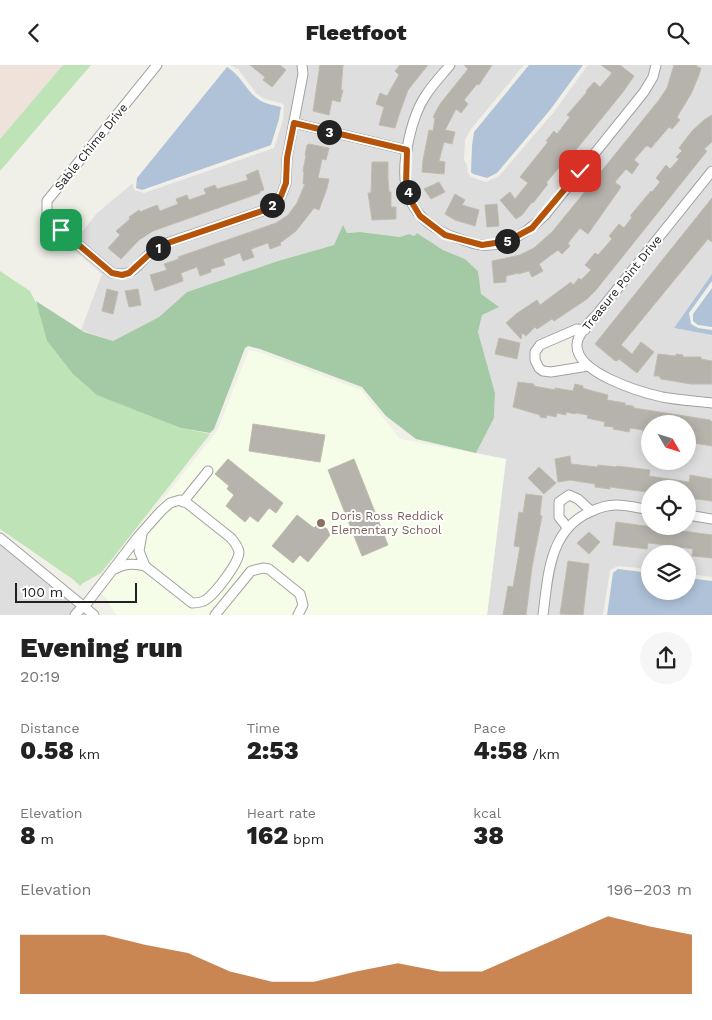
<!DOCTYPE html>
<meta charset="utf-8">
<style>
body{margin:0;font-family:"Work Sans",sans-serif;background:#f6f6f6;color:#222;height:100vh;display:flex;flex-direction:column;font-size:19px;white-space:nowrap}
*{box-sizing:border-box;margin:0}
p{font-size:16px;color:#767676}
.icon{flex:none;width:28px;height:28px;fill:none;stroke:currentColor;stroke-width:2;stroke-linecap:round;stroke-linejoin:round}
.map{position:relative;height:550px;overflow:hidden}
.drawer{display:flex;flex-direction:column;background:#fff;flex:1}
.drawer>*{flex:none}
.needle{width:32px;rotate:129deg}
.buttons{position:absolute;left:641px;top:350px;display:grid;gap:10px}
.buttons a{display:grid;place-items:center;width:55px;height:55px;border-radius:50%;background:#fff;box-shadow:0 2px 12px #0003;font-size:25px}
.scale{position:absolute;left:15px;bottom:12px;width:122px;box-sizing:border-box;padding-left:5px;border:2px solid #212121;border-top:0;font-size:14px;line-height:18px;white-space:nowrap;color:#212121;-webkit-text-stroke:4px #fff;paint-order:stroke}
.pin{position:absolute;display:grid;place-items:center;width:42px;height:42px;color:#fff;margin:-21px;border-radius:10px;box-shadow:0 2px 8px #0006}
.km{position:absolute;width:25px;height:25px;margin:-12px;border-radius:50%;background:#222;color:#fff;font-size:14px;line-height:25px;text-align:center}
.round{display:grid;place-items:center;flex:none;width:52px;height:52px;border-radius:26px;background:#f6f6f6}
.overview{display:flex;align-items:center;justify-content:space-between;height:85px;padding:0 20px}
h1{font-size:28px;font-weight:800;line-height:38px}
.stats{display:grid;grid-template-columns:repeat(3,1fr);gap:8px;height:85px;padding:5px 20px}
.stats div{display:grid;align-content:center}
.stats b{font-size:25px;font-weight:800}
.stats small{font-size:14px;font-weight:400}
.stats p{font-size:14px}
.chart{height:140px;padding:10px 20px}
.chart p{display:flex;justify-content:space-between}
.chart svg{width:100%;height:90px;margin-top:5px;fill:#b45309;opacity:.7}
header{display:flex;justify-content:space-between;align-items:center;height:65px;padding:0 20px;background:#fff;font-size:22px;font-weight:800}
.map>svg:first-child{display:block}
.residential{fill:#dfdede;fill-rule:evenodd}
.commercial{fill:#eee2db}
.education{fill:#f5fce7}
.grass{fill:#bee3b6}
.forest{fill:#a3caa4}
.water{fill:#afc2d8}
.building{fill:#b5b3ac;stroke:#c0bcad}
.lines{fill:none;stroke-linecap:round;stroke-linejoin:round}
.minor-casing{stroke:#a2a2a2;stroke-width:11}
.minor{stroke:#fff;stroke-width:9}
.route-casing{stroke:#fff;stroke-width:10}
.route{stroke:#b45309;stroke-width:6}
.education-dot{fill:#8d6e63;stroke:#fff;stroke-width:2}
.labels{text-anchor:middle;stroke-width:4;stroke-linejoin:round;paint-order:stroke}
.street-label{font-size:12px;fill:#212121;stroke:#fff}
.education-label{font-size:12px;fill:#785e54;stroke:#fff;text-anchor:start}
</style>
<header><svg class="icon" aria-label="back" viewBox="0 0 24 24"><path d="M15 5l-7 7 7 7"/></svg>Fleetfoot<svg class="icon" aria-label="search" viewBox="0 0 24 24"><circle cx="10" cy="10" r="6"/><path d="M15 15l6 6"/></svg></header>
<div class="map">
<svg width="712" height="550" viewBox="0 0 712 550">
<rect width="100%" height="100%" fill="#f0f0e9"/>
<g class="residential">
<path d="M230,0h67l1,9 -15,82 -2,26 -4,11 -4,6 -13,8 -95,32 -14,7 -24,23 -5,2 -8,-2 -37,-31 20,-25 36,-30 1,7 10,3 130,-45 9,-28 1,-15 -3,-2 -17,-4 -8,-6 -18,-24z"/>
<path d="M306,0h137l-21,27 -8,15 -11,38 -103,-25 7,-44z"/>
<path d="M456,0h68l-53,64 -6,11 -1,20 3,5 1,8 3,4 15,5 13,-6 54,-63 35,-48h63l-2,10 -9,14 -111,135 -23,12 -25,5 -34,-10 -14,-9 -9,-8 -8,-14 -6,-15 1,-34 12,-41 6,-12z"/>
<path d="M660,0h52v99l-130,161h-7l-37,16 -7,8 -1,10 5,10 8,7 10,1 35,-7 24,14 29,12 23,6 48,6v106l-24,-4v-21h-38v16l-35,-4 -24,5 -21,-15 -4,1 -10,7 -1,3 7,25 -10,15 -7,23 -7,50h-51l19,-156 -30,-6 18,-35 1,-25 -17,-61 4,-17 -4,-44 -13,-12 -22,-9 -26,-17 -3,3 -5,-2 -9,3 -40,-5 -14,1 -3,-7 -9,19 -56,16 -91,31 -28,25 -46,24 -32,-11 21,-56 -32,-27 2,-2 40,32 11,3 10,-3 24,-23 13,-6 95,-33 14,-9 7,-9 4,-13 2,-25 6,-30 104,24 -1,32 7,18 9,17 28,19 37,11 27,-5 15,-7 11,-6 13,-14 100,-123 9,-16zM650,359h38v37h-38z"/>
<path d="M712,113v96l-38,54 38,7v64l-48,-6 -21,-5 -29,-12 -18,-9 -4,-6h-3l-7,-12v-5l3,-7 5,-3v-3l12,-15z"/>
<path d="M615,444l35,5v12h38v-7l24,4v54l-24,-3v-20h-38v15l-32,-3 -8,4 -7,45h-55l6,-48 7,-21 10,-16 14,-11 15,-7z"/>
<path d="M0,478l76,63 -7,9h-69z"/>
</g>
<path class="commercial" d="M0,0h63l-63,74z"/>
<path class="education" d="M249,285l10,2 102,38 39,49 106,20 -19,156h-369l-3,-2 -10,-16 -12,-10 124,-156z"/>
<g class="grass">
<path d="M63,0h28l-91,106v-32z"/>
<path d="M0,206l30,20 9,18 8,32 25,32 109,55 29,6 -109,139 -18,10 -3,3 -6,-6 -74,-51z"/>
</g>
<path class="forest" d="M343,160l4,8 13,-1 40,5 9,-3 5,2 3,-3 26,17 22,9 13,12 3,23 18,13 -17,8 -4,17 17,61 -1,25 -18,35 -60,-14 -30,-23 -24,-29 -102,-38 -12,-3 -3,2 -31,81 -4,4 -29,-5 -84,-33 -25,-22 -25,-32 -11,-40 48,31 29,9 46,-24 28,-25 91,-31 56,-16z"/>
<g class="water">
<path d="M529,0h54l-33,45 -53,63 -10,5 -14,-4 -2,-2 1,-26 2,-14z"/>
<path d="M227,2c14,8 20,26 34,34 6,3 13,4 20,6l-2,12 -8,26 -129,45 -6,-2 1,-10z"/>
<path d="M712,209v7l-23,32 2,11 7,4 14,2v5l-38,-7z"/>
<path d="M712,223v39l-14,-2 -5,-4v-7z"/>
<path d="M618,504l32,4v18h38v-13l24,3v34h-105l6,-42z"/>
</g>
<g class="building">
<path d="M250,0h30l6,5 -14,17 -9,-7 2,-3z"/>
<path d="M320,0h23l-2,25h2l-3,12 -8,-2 -3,15 -16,-4z"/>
<path d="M400,0h28l-20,25 -9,25 -4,13 -16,-3 5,-18 -8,-3 4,-11 7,3 5,-9 7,-12 -4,-4z"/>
<path d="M464,0h28l-13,20 -2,-1 -13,16 4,4 -7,9 -5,-4 -11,21 10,2 -3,12 -8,-2 -5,19 6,1 -1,12 -22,-2 1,-12 6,-30 4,1 2,-13 -2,-1 7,-13 28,-35z"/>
<path d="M601,0h19l14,11 -11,16 -52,64 -4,2 -21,25 2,1 -15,19 -1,-1 -10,13 -6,4 -16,-19 10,-8 5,7 13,-16 -8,-6 28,-35 -2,-1 8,-10 3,3 13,-17 -3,-2 20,-23 -1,-1 8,-9 6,5 12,-14z"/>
<path d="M674,0h23v2l4,1 -2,7 -8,19 -14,23 3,3 -8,9 -3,-2 -18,21 -3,-2h-2l-12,14 5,4 -7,10 -6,-5 -11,13 6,5 -33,47 -8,-6 -12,15 2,3 -8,8 -4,-4 -19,14 4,7 -11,6 -3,-6 -11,3v-1l-12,3v6l-12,1 -2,-22 28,-6 14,-7 19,-17 106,-131 8,-12z"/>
<path d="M712,50v27l-8,7 3,2 -111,139 -9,9 -33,22 -2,-2 -15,10 -2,-2 -9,9 -4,-3 -1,6 -15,-16 10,-9 21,-14 3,5 31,-23 2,3 6,-7 2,2 10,-10 -6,-5 10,-12 3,2 14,-16 -3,-3 10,-12 5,4 8,-11 -2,-1 21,-25 1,1 8,-10 -4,-4 10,-13 4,4 9,-10 -3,-2 6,-6 -3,-3 13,-17 12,-11z"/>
<path d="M309,79l20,4 -3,12 -4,-1 -4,19 11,1 -2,9 -8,22 -5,-2 -18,23 -16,12 1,2 -11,4 -2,-6 -17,6 3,8 -11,4 -3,-8 -17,6 2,6 -14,4v3l-11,4 -3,-9 -16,6 2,8 -28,10 -5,-16 17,-5 -3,-6 15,-5 -1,-2 98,-34 12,-8 9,-12 8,-19h-2l1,-12 -1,-1 3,-16h-1l2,-10z"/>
<path d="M372,97h16v17l1,13h2v15h5v12l-24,1 -4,-27h3z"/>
<path d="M258,105l6,20 -4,1v2l-107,38 -14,9 -18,19 -13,-11 12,-13 -4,-4 14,-12 -1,-2 10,-7 1,2 17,-7 3,6 18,-7 -2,-5 11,-4 2,5 17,-6 -2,-5 11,-4 2,4 31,-9 -2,-5z"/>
<path d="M439,117l6,10 -14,7 -7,-10z"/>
<path d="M455,129l10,6 -3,5 17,5 -4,16 -20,-6 -10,-6z"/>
<path d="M712,133v44l-4,-3 -87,106 11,9 9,-12 13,10 -17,21 -18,-14 -2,2 -3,-1 -19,-16z"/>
<path d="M497,139l2,22 -12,1 -2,-22z"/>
<path d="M107,224l11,3 -5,22 -11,-3z"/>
<path d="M138,224l3,16 -12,2 -4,-16z"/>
<path d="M499,273l21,5 -3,16 -22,-5z"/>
<path d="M658,289l18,2v-2l7,1v2h18v2l11,2v23h-21l-30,-5 -2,-3h-5z"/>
<path d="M518,317l16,2v2l21,4v-2l18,3 2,-7 8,2v2l6,2 19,5 -1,5 18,3v2l8,1 1,2 76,12 2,2v24l-24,-4v-18h-38v13l-7,-1v-6l-13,-2 -1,4 -16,-3 1,-2 -10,-1 1,-4 -18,-4 1,-3 -12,-2 -1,1 -9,-2v3l-9,-2 -1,4 -9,-2 -1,3 -6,-1v-2l-27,-8z"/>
<path d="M253,359l72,11 -5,27 -71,-11z"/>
<path d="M570,391l1,8 26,3 1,-2 18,2 1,-1 33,4 -1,6 40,6 1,-7 22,4v22l-24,-3v-9h-40l-1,3 -37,-5v2l-15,-2v-3l-25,-4 -12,2 -3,-23z"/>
<path d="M228,394l55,44 -7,10 -7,-5 -11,14 -8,-6 -5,6 -19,-16 8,-11 -7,-6 2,-3 -14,-12z"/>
<path d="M354,394l34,86 -26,11 -34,-86z"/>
<path d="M539,402l17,16 -12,11 -16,-16z"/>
<path d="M526,429l16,2 -2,19 2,1 -10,51 -6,48h-23l5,-29 5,1 7,-40 -6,-1 5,-34 4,1z"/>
<path d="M297,450l17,13 3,-3 6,1 4,3 3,6 -22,27 -8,-7 -7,8 -21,-17z"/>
<path d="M616,457l96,13v23l-20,-2 1,-7 -27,-4 -18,-2 -1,6 -34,-4z"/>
<path d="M589,467l11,10 -11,12 -12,-11z"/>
<path d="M568,496l21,3 -6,51 -23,-1z"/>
</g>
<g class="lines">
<g class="minor-casing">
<g id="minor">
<path d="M157,0l-110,136v14l14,15 51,43c23,5 25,-10 41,-22 4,-3 10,-5 14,-8l95,-32 14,-9 5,-6 5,-13 1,-25 16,-84 -1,-9"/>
<path d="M450,0c-8,10 -17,19 -24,30 -14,20 -25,67 -20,91 6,31 29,46 57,54 6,2 13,5 19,5 24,2 47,-14 63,-30l99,-123 9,-15 3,-12"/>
<path d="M294,58l113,27"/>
<path d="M712,106l-114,142c-7,8 -21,21 -21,32 -1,28 63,47 85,52 16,3 33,4 50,6"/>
<path d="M585,265l-8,-1 -37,16 -5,7v8l4,8 4,3 8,1 37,-6"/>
<path d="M183,437l25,-31"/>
<path d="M688,450l24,4"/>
<path d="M567,462l-8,-10v-15l10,-7 9,4 13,12"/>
<path d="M0,473l94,77"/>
<path d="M115,504c10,-6 19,-6 30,-3"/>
<path d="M84,542l53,-69 24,-27 9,-8 10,-3 7,3 44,35c3,4 7,8 8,14 0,11 -23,40 -32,47 -4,3 -9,4 -15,4l-47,-37 -6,-15 3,-17"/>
<path d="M75,550l8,-9"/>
<path d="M215,550l36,-44 12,-3 6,1 31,25 3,11 -5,10"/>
<path d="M543,550c5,-39 6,-85 47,-103 8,-4 17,-7 26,-7 11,0 23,3 34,5"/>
</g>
</g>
<use href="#minor" class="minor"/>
</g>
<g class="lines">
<g class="route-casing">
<path id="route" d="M61,165l51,43 10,2 7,-2 25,-23 14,-7 94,-32 14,-9 5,-6 5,-13 1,-25 7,-35 113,27 -1,36 5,15 9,15 25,19 37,10 26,-4 24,-13 48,-57"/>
</g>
<use href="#route" class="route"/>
</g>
<circle class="education-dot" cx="321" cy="458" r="5"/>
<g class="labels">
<g class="street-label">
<text transform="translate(91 82) rotate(-51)" y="4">Sable Chime Drive</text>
<text transform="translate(622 218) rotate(-51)" y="4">Treasure Point Drive</text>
</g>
<g class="education-label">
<text x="331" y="455">Doris Ross Reddick<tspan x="331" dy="14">Elementary School</tspan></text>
</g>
</g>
</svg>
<div class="buttons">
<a><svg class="needle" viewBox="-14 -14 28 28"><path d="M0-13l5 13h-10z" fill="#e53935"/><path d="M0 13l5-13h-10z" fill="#767676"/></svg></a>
<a><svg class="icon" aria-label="locate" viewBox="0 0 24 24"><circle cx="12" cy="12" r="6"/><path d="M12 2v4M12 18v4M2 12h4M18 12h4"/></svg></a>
<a><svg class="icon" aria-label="layers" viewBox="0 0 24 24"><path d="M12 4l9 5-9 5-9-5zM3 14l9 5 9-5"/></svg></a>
</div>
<div class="scale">100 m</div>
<div class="pin" style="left:61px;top:165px;background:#1e9e55"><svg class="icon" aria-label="arrive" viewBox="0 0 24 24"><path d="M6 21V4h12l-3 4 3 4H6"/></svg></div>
<div class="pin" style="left:580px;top:106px;background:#d93025"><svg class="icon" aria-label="check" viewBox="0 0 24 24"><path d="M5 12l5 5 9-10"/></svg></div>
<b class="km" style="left:158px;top:183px">1</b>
<b class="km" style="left:272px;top:140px">2</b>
<b class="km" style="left:329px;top:67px">3</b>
<b class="km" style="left:408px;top:127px">4</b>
<b class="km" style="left:507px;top:176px">5</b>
</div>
<section class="drawer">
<div class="overview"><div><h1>Evening run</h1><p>20:19</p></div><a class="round"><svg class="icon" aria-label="share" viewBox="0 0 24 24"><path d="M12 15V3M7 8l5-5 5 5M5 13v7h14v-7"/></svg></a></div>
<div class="stats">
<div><p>Distance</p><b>0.58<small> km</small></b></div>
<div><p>Time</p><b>2:53</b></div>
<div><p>Pace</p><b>4:58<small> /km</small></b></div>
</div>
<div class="stats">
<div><p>Elevation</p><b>8<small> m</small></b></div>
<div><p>Heart rate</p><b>162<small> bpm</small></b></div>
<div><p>kcal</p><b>38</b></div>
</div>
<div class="chart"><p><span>Elevation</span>196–203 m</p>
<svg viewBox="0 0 160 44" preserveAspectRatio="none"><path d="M0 44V15L10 15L20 15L30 20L40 24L50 33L60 38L70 38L80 33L90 29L100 33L110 33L120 24L130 15L140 6L150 11L160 15V44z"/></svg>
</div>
</section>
